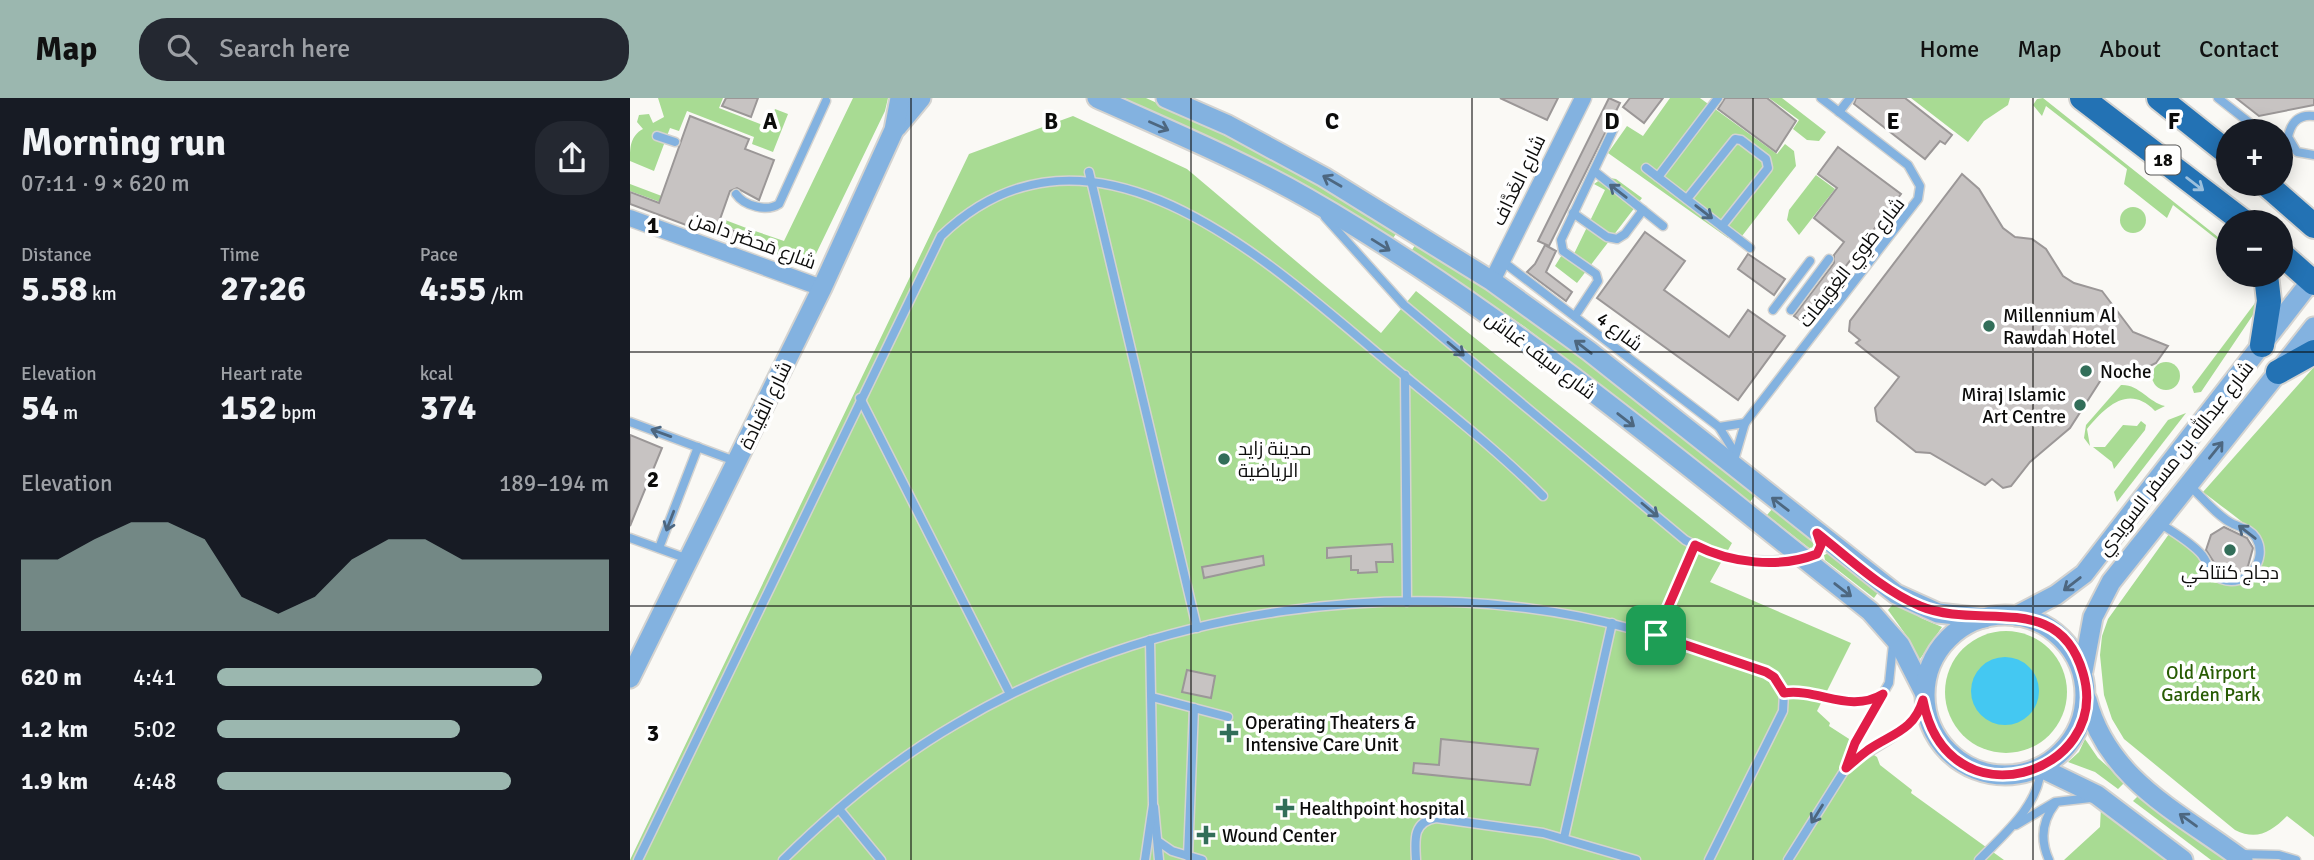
<!DOCTYPE html>
<meta charset="utf-8">
<style>
body{margin:0;font-family:Signika,Cairo,sans-serif;background:#242831;color:#f1f3f6;height:100vh;display:flex;flex-direction:column;font-size:26px;white-space:nowrap}
*{box-sizing:border-box;margin:0}
p{font-size:23px;color:#9ea1a6}
.icon{flex:none;width:38px;height:38px;fill:none;stroke:currentColor;stroke-width:2;stroke-linecap:round;stroke-linejoin:round}
.map{position:relative;flex:1;overflow:hidden}
.sheet{display:flex;flex-direction:column;background:#171b24;width:630px}
.sheet>*{flex:none}
.fabs{position:absolute;left:1586px;top:21px;display:grid;gap:14px}
.fabs a{display:grid;place-items:center;width:77px;height:77px;border-radius:50%;background:#171b24;box-shadow:0 4px 18px #0003;font-size:35px}
.pin{position:absolute;display:grid;place-items:center;width:60px;height:60px;color:#fff;margin:-30px;border-radius:14px;box-shadow:0 4px 10px #0006}
.round{display:grid;place-items:center;flex:none;width:74px;height:74px;border-radius:28px;background:#242831}
.headline{display:flex;align-items:center;justify-content:space-between;height:119px;padding:0 21px}
h1{font-size:38px;font-weight:800;line-height:52px}
.metrics{display:grid;grid-template-columns:repeat(3,1fr);gap:10px;height:119px;padding:7px 21px}
.metrics div{display:grid;align-content:center}
.metrics b{font-size:35px;font-weight:800}
.metrics small{font-size:19px;font-weight:400}
.metrics p{font-size:19px}
.chart{height:196px;padding:14px 21px}
.chart p{display:flex;justify-content:space-between}
.chart svg{width:100%;height:126px;margin-top:7px;fill:#9bb7af;opacity:.7}
ul{padding:0 21px;list-style:none;font-size:23px}
li{display:grid;grid-template-columns:112px 84px 1fr;align-items:center;height:52px}
li i{height:18px;border-radius:9px;background:#9bb7af}
header{display:flex;align-items:center;gap:42px;box-sizing:border-box;height:98px;padding:0 35px;background:#9bb7af;color:#111}
header strong{font-size:33px}
nav{display:flex;gap:38px;margin-inline-start:auto;font-size:24px}
.search{width:490px;height:63px;background:#242831;display:flex;align-items:center;gap:18px;box-sizing:border-box;padding:0 24px;border-radius:28px;color:#9ea1a6;font-size:26px}
main{display:flex;flex:1;min-height:0}
.map>svg:first-child{display:block}
.green{fill:#a8db93}
.water{fill:#44c8f2}
.building{fill:#c7c3c2;stroke:#9b9797;stroke-width:2}
.lines{fill:none;stroke-linecap:round;stroke-linejoin:round}
.service-casing{stroke:#d4d3d0;stroke-width:11}
.minor-casing{stroke:#d4d3d0;stroke-width:19}
.tertiary-casing{stroke:#d4d3d0;stroke-width:23}
.primary-casing{stroke:#d4d3d0;stroke-width:28}
.service{stroke:#83b2e0;stroke-width:8}
.minor{stroke:#83b2e0;stroke-width:16}
.tertiary{stroke:#83b2e0;stroke-width:19}
.primary{stroke:#2372b4;stroke-width:24}
.oneway{stroke:#4d6780}
.oneway2{stroke:#9cc0dd}
.route-casing{stroke:#fff;stroke-width:14}
.route{stroke:#e11d48;stroke-width:9}
.grid{fill:none;stroke:#0c0c0b;stroke-width:2;stroke-opacity:0.55}
.poi-dot{fill:#326e59;stroke:#fff;stroke-width:2.5}
.labels{text-anchor:middle;stroke-width:7;stroke-linejoin:round;paint-order:stroke}
.shield{fill:#fff;stroke:#555554;stroke-width:2}
.shield-label{font-size:18px;font-weight:bold;fill:#0c0c0b}
.street-label{font-size:19px;fill:#0c0c0b;stroke:#fff}
.poi-label{font-size:19px;fill:#0c0c0b;stroke:#fff;text-anchor:start}
.park-label{font-size:19px;fill:#285c04;stroke:#fff}
.grid-label{font-size:23px;text-anchor:middle;font-weight:bold;fill:#0c0c0b;stroke:#fff;stroke-width:7;stroke-linejoin:round;paint-order:stroke}
</style>
<header>
<strong>Map</strong>
<div class="search"><svg class="icon" aria-label="search" viewBox="0 0 24 24"><circle cx="10" cy="10" r="6"/><path d="M15 15l6 6"/></svg>Search here</div>
<nav><a>Home</a><a>Map</a><a>About</a><a>Contact</a></nav>
</header>
<main>
<section class="sheet">
<div class="headline"><div><h1>Morning run</h1><p>07:11 · 9 × 620 m</p></div><a class="round"><svg class="icon" aria-label="share" viewBox="0 0 24 24"><path d="M12 15V3M7 8l5-5 5 5M5 13v7h14v-7"/></svg></a></div>
<div class="metrics">
<div><p>Distance</p><b>5.58<small> km</small></b></div>
<div><p>Time</p><b>27:26</b></div>
<div><p>Pace</p><b>4:55<small> /km</small></b></div>
</div>
<div class="metrics">
<div><p>Elevation</p><b>54<small> m</small></b></div>
<div><p>Heart rate</p><b>152<small> bpm</small></b></div>
<div><p>kcal</p><b>374</b></div>
</div>
<div class="chart"><p><span>Elevation</span>189–194 m</p>
<svg viewBox="0 0 160 44" preserveAspectRatio="none"><path d="M0 44V19L10 19L20 12L30 6L40 6L50 12L60 32L70 38L80 32L90 19L100 12L110 12L120 19L130 19L140 19L150 19L160 19V44z"/></svg>
</div>
<ul>
<li><b>620 m</b>4:41<i style="width:83%"></i></li>
<li><b>1.2 km</b>5:02<i style="width:62%"></i></li>
<li><b>1.9 km</b>4:48<i style="width:75%"></i></li>
</ul>
</section>
<div class="map">
<svg width="1684" height="762" viewBox="0 0 1684 762">
<rect width="100%" height="100%" fill="#faf9f5"/>
<g class="green">
<path d="M28,0h65l-4,10 49,19 7,-18 13,5 -15,38 -21,-8 2,-7 -67,-26 -8,20 -9,-3 -16,43 -24,-10c0,-13 0,-25 13,-32l-6,-7 2,-7 10,-1 4,9 11,-6z"/>
<path d="M223,0h35l-3,13 -71,147 -9,5 -8,-1 -48,-19 6,-12 29,10z"/>
<path d="M494,0h22l75,34 178,98 -6,8 -122,-69z"/>
<path d="M1040,0h30l77,56 8,-10 9,7 2,15 -54,70 -14,2 -120,-85 19,-27 16,10z"/>
<path d="M1139,0h13l44,34 -7,9 -12,-1 -14,-11 6,-9z"/>
<path d="M1281,0h99l-2,7 -24,16 -16,21z"/>
<path d="M1413,0l185,147v3l-55,-43 -6,13 -43,-34 3,-15 -81,-63 -4,10 -9,-11 4,-6z"/>
<path d="M443,18l114,53 194,164 35,-42 316,252 -22,39 141,61 -34,68 13,12 -1,3 48,31 3,8 32,25 -1,3 93,67h-1374l339,-706z"/>
<path d="M1186,77l19,14 -36,46 -12,-15 2,-10z"/>
<path d="M974,79l12,2 26,19 -65,85 -22,-17 8,-13 9,5 33,-68 -11,-6z"/>
<path d="M0,86l119,45 -2,5 -117,-43z"/>
<circle cx="1503" cy="122" r="13"/>
<path d="M787,144l125,86 213,167 -5,7 -225,-175 -113,-77z"/>
<path d="M1617,177h12v31l-58,86 -7,1 -2,-6 63,-84c3,-12 2,-17 -9,-24z"/>
<circle cx="1536" cy="278" r="14"/>
<path d="M1684,269v470l-27,-21c-16,16 -30,25 -52,14l-111,-91 -12,-20 -8,-24 -4,-40 2,-19 6,-17 61,-85 30,20 9,21 8,6 11,3 29,-12c1,-11 4,-24 2,-34 -1,-7 -45,-38 -55,-46z"/>
<path d="M1491,287c18,-1 27,17 44,21l-10,5c-26,-27 -49,-5 -68,18l3,17 -6,-8 2,-13z"/>
<path d="M1556,315l-69,89 -3,-10 54,-72z"/>
<path d="M1511,323l5,4 -1,5 -31,39 -2,-7 -19,-15h12l18,-22 14,1z"/>
<path d="M1143,410l43,34v5l-7,1 -42,-33z"/>
<path d="M1199,455l50,38 -5,7 -49,-38 -1,-5z"/>
<path d="M1265,504l26,16 21,9 -24,35 -12,-27 -18,-25z"/>
<circle cx="1376" cy="594" r="61"/>
<path d="M1455,641l13,19 27,24 -7,7 -23,-17 -27,-10 11,-10z"/>
<path d="M1510,696l86,66h-15l-78,-59z"/>
<path d="M1471,709l67,53h-104l36,-33z"/>
</g>
<circle class="water" cx="1375" cy="593" r="34"/>
<g class="building">
<path d="M96,0h32l-7,19 -29,-11z"/>
<path d="M870,0h58l-11,22z"/>
<path d="M979,0l11,5 -71,143 -11,-5z"/>
<path d="M1000,0h33l-19,25 -21,-16z"/>
<path d="M1095,0h42l29,23 -20,31 -58,-43z"/>
<path d="M1226,0h49l47,37 -7,9 -5,-3 -15,18 -71,-55z"/>
<path d="M1606,0h78v7l-55,11z"/>
<path d="M60,18l59,23 -4,10 29,11 -15,40 -22,-12 -7,3 -12,34 28,10 -4,11 -112,-42v-12l29,11z"/>
<path d="M1208,49l63,47 -98,128 -9,-6 40,-53v-8l10,-13 -30,-24 23,-30 -19,-14z"/>
<path d="M1332,76l17,15 24,39 12,9 17,2 14,10 17,27 11,7 28,8 31,41 35,14 -12,17 -16,8 -34,1 -36,56 -40,34 -19,24 -8,2 -11,-9 -7,6 -55,-32 -14,-1 -39,-31 -2,-13 24,-31 -43,-34 4,-3 -11,-9 1,-10z"/>
<path d="M1015,134l40,29 -21,29 65,47 19,-27 37,26 -47,64 -141,-102z"/>
<path d="M915,147l11,6 -10,21 26,20 -6,9 -39,-29 8,-8z"/>
<path d="M1118,156l37,25 -11,16 -36,-26z"/>
<path d="M0,337l32,13 -32,78z"/>
<path d="M1594,429l23,11 6,10 -5,18 -12,8 -17,-4 -13,-20 5,-15z"/>
<path d="M762,446l1,18h-17l1,10 -19,1v-3h-7v-14l-24,2v-10z"/>
<path d="M633,458l1,9 -60,13 -2,-11z"/>
<path d="M557,572l28,6 -4,22 -29,-6z"/>
<path d="M811,641l97,10 -8,36 -117,-12 1,-10 25,2z"/>
</g>
<g class="lines">
<g class="service-casing">
<g id="service">
<path d="M1588,0l42,33"/>
<path d="M1209,14l11,-14"/>
<path d="M1684,18c-15,-2 -23,6 -26,21l9,15 17,3"/>
<path d="M27,38l18,6"/>
<path d="M1016,70l104,80"/>
<path d="M964,73l69,55"/>
<path d="M459,74l108,456"/>
<path d="M1028,79l60,-79"/>
<path d="M106,96c8,12 31,18 43,10l47,-103"/>
<path d="M1057,101l48,-60 6,1 25,19 2,9 -46,58"/>
<path d="M943,115l34,24 10,2 8,-5 18,-24"/>
<path d="M695,119l79,88 281,235c36,21 74,24 114,18"/>
<path d="M872,163l217,166 16,26"/>
<path d="M1143,212l37,-49"/>
<path d="M1161,212l38,-51"/>
<path d="M945,218l23,-35 -2,-7 -33,-23 -2,-11 54,-114"/>
<path d="M775,277l2,227"/>
<path d="M230,300l150,296"/>
<path d="M0,324l105,39"/>
<path d="M1089,329l26,-4"/>
<path d="M1103,366l12,-41 173,-224 2,-13 -12,-21 -87,-67"/>
<path d="M1529,425c13,8 33,20 43,32 7,9 7,19 19,24 25,10 48,-19 35,-41 -6,-9 -14,-10 -23,-14 -16,-8 -31,-27 -44,-39"/>
<path d="M0,440l58,21"/>
<path d="M29,450l39,-101"/>
<path d="M1025,537l40,-90"/>
<path d="M1154,595c33,-5 66,21 96,2"/>
<path d="M522,599l76,20"/>
<path d="M1218,668c26,-21 65,-31 75,-66"/>
<path d="M524,709l5,53"/>
<path d="M209,711l42,51"/>
<path d="M1386,727l39,-23 36,-4"/>
<path d="M934,740l48,-215"/>
<path d="M529,744l13,9 30,9"/>
<path d="M1610,756l39,1 17,5"/>
<path d="M558,758l6,-148"/>
<path d="M8,762l303,-624c143,-138 313,13 429,111 59,50 119,95 173,149"/>
<path d="M153,762c52,-51 109,-99 173,-136 192,-115 459,-155 676,-95 31,8 62,19 92,29 17,6 36,9 50,19l10,16 -1,18 -74,149"/>
<path d="M515,762l8,-55 -3,-165"/>
<path d="M786,762c-1,-19 -4,-38 20,-42l107,15 93,27"/>
<path d="M1158,762l58,-92 9,-25 34,-60 4,-39"/>
<path d="M1349,762c24,-25 59,-53 62,-91"/>
<path d="M1419,762c-9,-20 -7,-39 6,-56"/>
</g>
</g>
<g class="minor-casing">
<g id="minor">
<path d="M0,120l192,70"/>
<path d="M862,183l91,-183"/>
</g>
</g>
<g class="tertiary-casing">
<g id="tertiary">
<path d="M467,0c71,32 143,62 210,100 202,116 381,270 563,413l30,34 24,47"/>
<path d="M536,0l62,27 96,52 168,104 97,70 307,243 42,19 46,5"/>
<path d="M267,29l24,-29"/>
<circle cx="1375" cy="597" r="80"/>
<path d="M1386,518l40,-21 28,-21 230,-297"/>
<path d="M1453,573l10,-54 18,-35 203,-255"/>
<path d="M0,580l192,-390 72,-158 6,-32"/>
<path d="M1457,602c21,81 94,113 156,160"/>
<path d="M1411,670l56,27 86,65"/>
</g>
</g>
<g class="primary-casing">
<g id="primary">
<path d="M1452,0l162,124"/>
<path d="M1529,0l69,55"/>
<path d="M1636,86l48,42"/>
<path d="M1650,155l34,30"/>
<path d="M1632,247l7,-44 -3,-26"/>
<path d="M1648,274l36,-20"/>
</g>
</g>
<use href="#service" class="service"/>
<use href="#minor" class="minor"/>
<use href="#tertiary" class="tertiary"/>
<use href="#primary" class="primary"/>
</g>
<defs><path id="oneway-shaft" d="M-6 0H5M1.5-3L5.5 0L1.5 3" fill="none" stroke-width="1.6" stroke-linecap="round" stroke-linejoin="round" transform="scale(1.75)"/></defs>
<g class="oneway">
<use href="#oneway-shaft" transform="translate(529 28) rotate(24)"/>
<use href="#oneway-shaft" transform="translate(702 83) rotate(-150)"/>
<use href="#oneway-shaft" transform="translate(988 93) rotate(-142)"/>
<use href="#oneway-shaft" transform="translate(1074 114) rotate(38)"/>
<use href="#oneway-shaft" transform="translate(751 147) rotate(32)"/>
<use href="#oneway-shaft" transform="translate(953 249) rotate(-142)"/>
<use href="#oneway-shaft" transform="translate(826 251) rotate(40)"/>
<use href="#oneway-shaft" transform="translate(996 322) rotate(38)"/>
<use href="#oneway-shaft" transform="translate(31 335) rotate(-160)"/>
<use href="#oneway-shaft" transform="translate(1586 352) rotate(-51)"/>
<use href="#oneway-shaft" transform="translate(1150 406) rotate(-142)"/>
<use href="#oneway-shaft" transform="translate(1020 412) rotate(40)"/>
<use href="#oneway-shaft" transform="translate(40 423) rotate(111)"/>
<use href="#oneway-shaft" transform="translate(1617 434) rotate(-142)"/>
<use href="#oneway-shaft" transform="translate(1442 486) rotate(142)"/>
<use href="#oneway-shaft" transform="translate(1213 492) rotate(38)"/>
<use href="#oneway-shaft" transform="translate(1187 716) rotate(122)"/>
<use href="#oneway-shaft" transform="translate(1558 722) rotate(-144)"/>
</g>
<use class="oneway2" href="#oneway-shaft" transform="translate(1565 86) rotate(37)"/>
<g class="lines">
<g class="route-casing">
<path id="route" d="M1187,435c32,25 65,57 103,73 59,25 139,-17 163,67 30,102 -136,154 -160,27 -9,31 -32,34 -55,50 -8,6 -15,12 -22,18l9,-25 28,-49c-33,20 -65,-6 -99,-1l-10,-16 -8,-5 -110,-37 39,-90c35,18 84,24 122,9l4,-9z"/>
</g>
<use href="#route" class="route"/>
</g>
<path class="grid" d="M281,0v762M561,0v762M842,0v762M1123,0v762M1403,0v762M0,254h1684M0,508h1684"/>
<g class="poi-dot">
<circle cx="1359" cy="228" r="7"/>
<circle cx="1456" cy="273" r="7"/>
<circle cx="1450" cy="307" r="7"/>
<circle cx="594" cy="361" r="7"/>
<circle cx="1600" cy="452" r="7"/>
<path d="M595.5 624.5h7v7h7v7h-7v7h-7v-7h-7v-7h7z"/>
<path d="M651.5 699.5h7v7h7v7h-7v7h-7v-7h-7v-7h7z"/>
<path d="M572.5 726.5h7v7h7v7h-7v7h-7v-7h-7v-7h7z"/>
</g>
<g class="labels">
<rect class="shield" x="1515.5" y="47.5" width="35" height="29" rx="5"/>
<g class="shield-label">
<text x="1533" y="68">18</text>
</g>
<g class="street-label">
<text transform="translate(888 82) rotate(-64)" y="7">شارع الغَدَّاف</text>
<text transform="translate(123 142) rotate(20)" y="7">شارع مَحضَر داهن</text>
<text transform="translate(1221 164) rotate(-52)" y="7">شارع طَوِي الغِوَيفات</text>
<text transform="translate(990 233) rotate(37)" y="7">شارع 4</text>
<text transform="translate(911 257) rotate(37)" y="7">شارع سيف غباش</text>
<text transform="translate(135 307) rotate(-64)" y="7">شارع القِيادة</text>
<text transform="translate(1545 360) rotate(-52)" y="7">شارع عبدالله بن مسفر السويدي</text>
</g>
<g class="poi-label">
<text x="1373" y="224">Millennium Al<tspan x="1373" dy="22">Rawdah Hotel</tspan></text>
<text x="1470" y="280">Noche</text>
<text x="1436" y="303" text-anchor="end">Miraj Islamic<tspan x="1436" dy="22">Art Centre</tspan></text>
<text x="608" y="357">مدينة زايد<tspan x="608" dy="22">الرياضية</tspan></text>
<text x="1600" y="481" text-anchor="middle">دجاج كنتاكي</text>
<text x="615" y="631">Operating Theaters &amp;<tspan x="615" dy="22">Intensive Care Unit</tspan></text>
<text x="669" y="717">Healthpoint hospital</text>
<text x="592" y="744">Wound Center</text>
</g>
<g class="park-label">
<text x="1581" y="581">Old Airport<tspan x="1581" dy="22">Garden Park</tspan></text>
</g>
</g>
<g class="grid-label">
<text x="140" y="31">A</text>
<text x="421" y="31">B</text>
<text x="702" y="31">C</text>
<text x="982" y="31">D</text>
<text x="1263" y="31">E</text>
<text x="1544" y="31">F</text>
<text x="23" y="135">1</text>
<text x="23" y="389">2</text>
<text x="23" y="643">3</text>
</g>
</svg>
<div class="fabs">
<a>+</a>
<a>−</a>
</div>
<div class="pin" style="left:1026px;top:537px;background:#1e9e55"><svg class="icon" aria-label="arrive" viewBox="0 0 24 24"><path d="M6 21V4h12l-3 4 3 4H6"/></svg></div>
</div>
</main>
